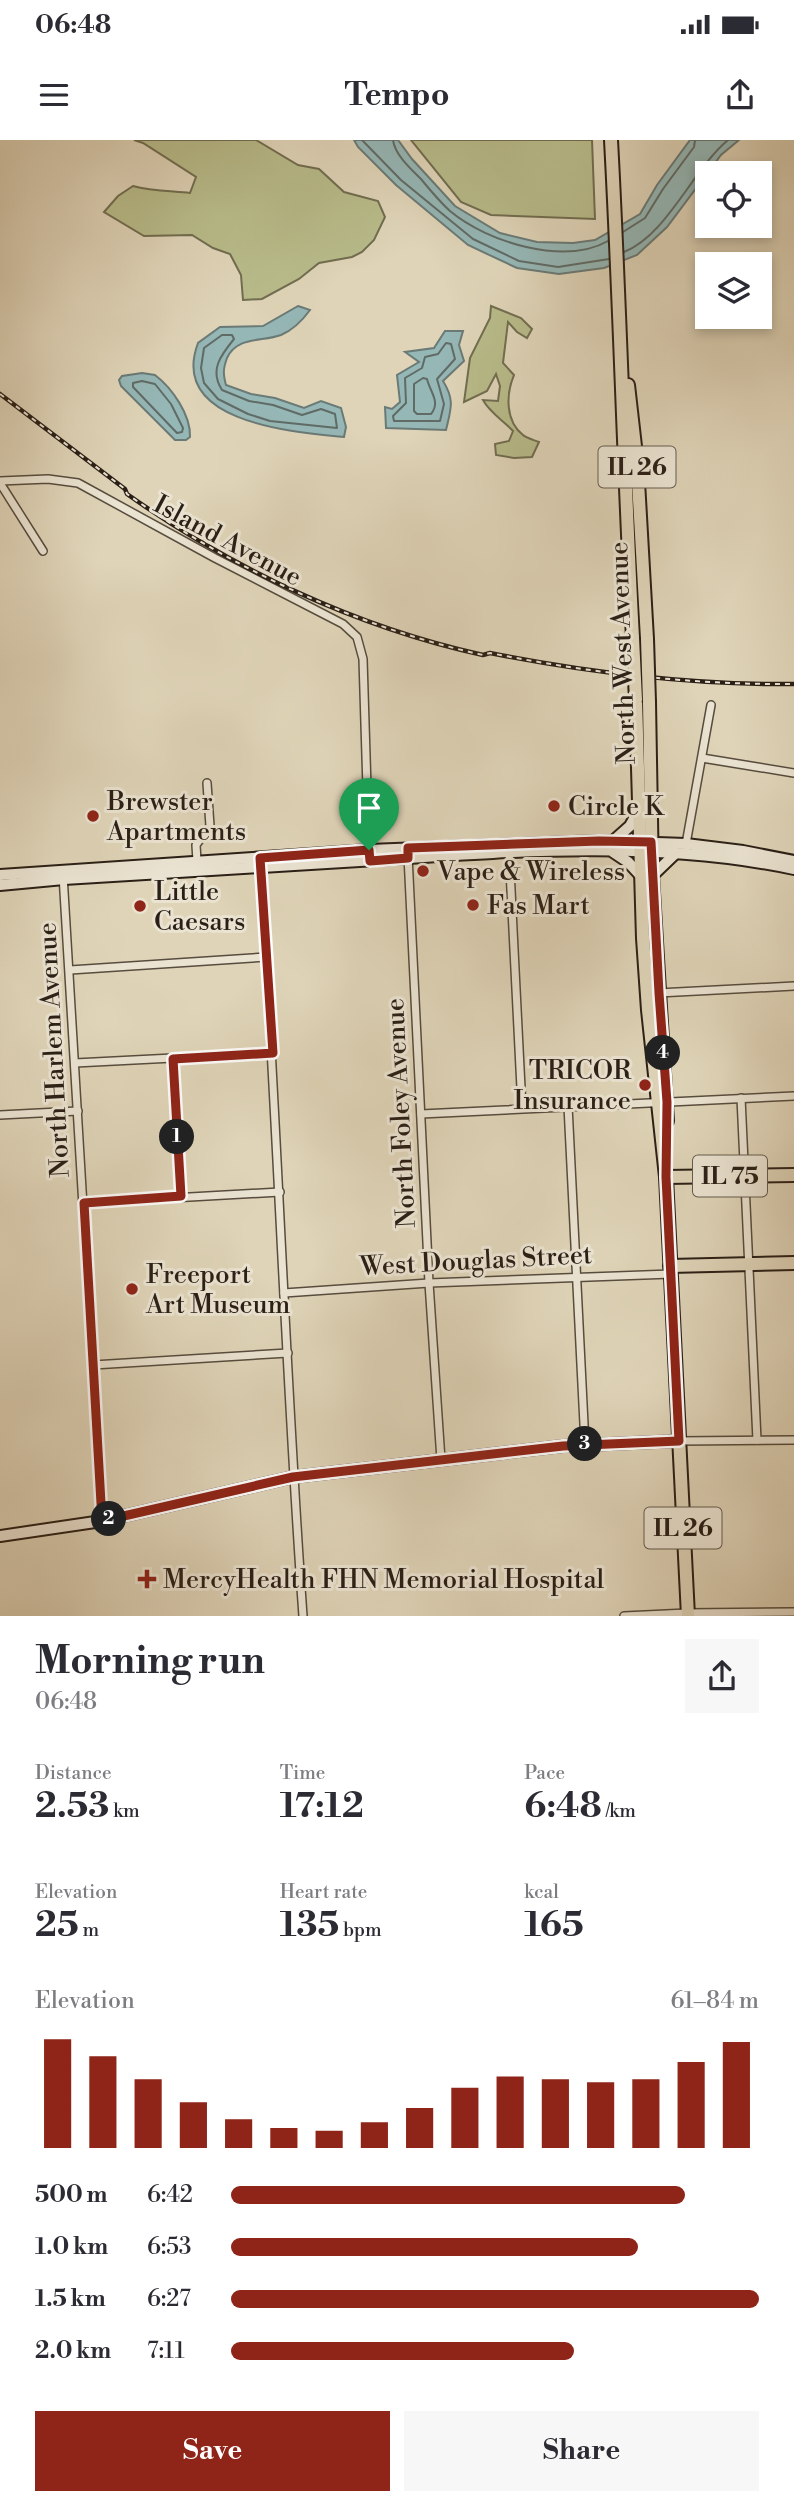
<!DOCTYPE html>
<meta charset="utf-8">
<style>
body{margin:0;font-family:"Libre Bodoni",serif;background:#f7f7f7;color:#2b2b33;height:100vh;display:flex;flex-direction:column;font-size:26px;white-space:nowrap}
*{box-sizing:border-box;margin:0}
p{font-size:23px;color:#7c7c81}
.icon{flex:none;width:38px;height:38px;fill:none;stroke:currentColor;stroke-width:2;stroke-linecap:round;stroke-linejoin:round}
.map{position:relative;height:1476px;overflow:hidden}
.drawer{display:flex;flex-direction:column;background:#fff;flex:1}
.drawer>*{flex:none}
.fabs{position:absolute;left:695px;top:21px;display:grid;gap:14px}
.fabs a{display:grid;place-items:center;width:77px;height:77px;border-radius:0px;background:#fff;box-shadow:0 4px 10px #0003;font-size:35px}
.pin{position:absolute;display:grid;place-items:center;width:60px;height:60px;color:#fff;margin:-72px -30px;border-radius:50% 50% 50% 0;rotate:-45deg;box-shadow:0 0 7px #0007}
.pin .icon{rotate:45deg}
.km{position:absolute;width:35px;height:35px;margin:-18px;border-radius:50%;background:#222;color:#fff;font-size:19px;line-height:35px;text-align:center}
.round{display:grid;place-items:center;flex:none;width:74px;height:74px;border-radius:0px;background:#f7f7f7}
.head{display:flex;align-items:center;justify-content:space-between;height:119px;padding:0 35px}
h1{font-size:38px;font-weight:800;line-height:52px}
.stats{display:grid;grid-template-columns:repeat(3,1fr);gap:10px;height:119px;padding:7px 35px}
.stats div{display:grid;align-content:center}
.stats b{font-size:35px;font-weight:800}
.stats small{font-size:19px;font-weight:400}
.stats p{font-size:19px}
.chart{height:196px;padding:14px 35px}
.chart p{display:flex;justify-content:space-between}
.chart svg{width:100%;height:126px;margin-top:7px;stroke:#8f2418;stroke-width:6}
.button{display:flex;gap:14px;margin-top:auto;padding:14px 35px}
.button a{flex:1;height:80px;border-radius:0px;background:#8f2418;color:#fff;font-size:28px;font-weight:800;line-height:80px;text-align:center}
.button a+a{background:#f7f7f7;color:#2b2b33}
ul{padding:0 35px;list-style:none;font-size:23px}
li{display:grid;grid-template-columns:112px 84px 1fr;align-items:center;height:52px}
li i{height:18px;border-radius:9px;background:#8f2418}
.status{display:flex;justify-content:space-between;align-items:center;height:49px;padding:0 35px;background:#fff;direction:ltr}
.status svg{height:19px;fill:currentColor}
header{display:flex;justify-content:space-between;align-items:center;height:91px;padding:0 35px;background:#fff;font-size:32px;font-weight:800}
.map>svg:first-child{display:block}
.green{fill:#b8bb8a;stroke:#716d50;stroke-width:2}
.water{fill:#95b7b6;stroke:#6a7a76;stroke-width:2}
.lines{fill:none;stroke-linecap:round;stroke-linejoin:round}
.shore{stroke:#606b66;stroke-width:2}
.street-casing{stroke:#574c3e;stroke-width:10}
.secondary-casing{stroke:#2a1f16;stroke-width:14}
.primary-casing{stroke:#2a1f16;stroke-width:16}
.street{stroke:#eae3d1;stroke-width:7}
.secondary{stroke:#eae3d1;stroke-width:10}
.primary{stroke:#dfd4b8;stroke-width:12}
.rail-casing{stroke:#2a1f16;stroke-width:4.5}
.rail{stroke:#eae3d1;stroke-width:2;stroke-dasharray:5;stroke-linecap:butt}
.primary-bridge-casing{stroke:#2a1f16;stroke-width:16;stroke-linecap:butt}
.primary-bridge{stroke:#dfd4b8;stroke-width:12}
.route-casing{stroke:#fff;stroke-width:14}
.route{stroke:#8f2418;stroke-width:9}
.poi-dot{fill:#8f2418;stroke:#eae3d1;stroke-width:2.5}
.labels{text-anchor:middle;stroke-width:6;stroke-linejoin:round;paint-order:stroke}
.shield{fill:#eae3d1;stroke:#645a4e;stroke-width:2}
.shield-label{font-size:24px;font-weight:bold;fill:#2a1f16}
.street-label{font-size:26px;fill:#2a1f16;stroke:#eae3d1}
.poi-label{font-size:26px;fill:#2a1f16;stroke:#eae3d1;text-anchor:start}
</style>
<div class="status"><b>06:48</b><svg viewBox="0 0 49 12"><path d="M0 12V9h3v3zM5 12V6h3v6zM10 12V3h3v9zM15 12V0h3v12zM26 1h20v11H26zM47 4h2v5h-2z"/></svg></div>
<header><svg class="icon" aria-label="menu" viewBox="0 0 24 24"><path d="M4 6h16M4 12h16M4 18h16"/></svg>Tempo<svg class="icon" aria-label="share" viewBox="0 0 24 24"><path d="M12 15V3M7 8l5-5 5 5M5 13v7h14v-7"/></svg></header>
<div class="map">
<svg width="794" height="1476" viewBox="0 0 794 1476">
<rect width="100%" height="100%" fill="#dfd4b8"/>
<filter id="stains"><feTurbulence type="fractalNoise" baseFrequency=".00286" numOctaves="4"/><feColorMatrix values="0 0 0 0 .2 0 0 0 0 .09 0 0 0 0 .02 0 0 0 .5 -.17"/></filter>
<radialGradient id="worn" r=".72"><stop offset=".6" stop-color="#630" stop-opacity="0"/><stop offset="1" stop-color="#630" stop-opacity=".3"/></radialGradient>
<g class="green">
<path d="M134,0h122l42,25 21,4 25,23 34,9 7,16 -11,23 -12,12 -10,5 -33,6 -20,16 -37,20 -19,1 -2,-25 -11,-21 -17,-6 -21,-13 -48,1 -40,-24 14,-16 15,-10c18,5 38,5 57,7l6,-16 -53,-34z"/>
<path d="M411,0h181l3,79 -104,-4 -30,-13z"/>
<path d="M491,166l30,12 11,11 -5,9 -10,-6 -9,-10 -5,41 11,12c-8,19 -9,46 9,60 3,3 11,5 16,7l-7,15 -18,1 -18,-3 -1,-11 14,-3 4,-10c-10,-11 -23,-18 -30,-31l15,1 2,-15 -4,-12 -9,17 -23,11 6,-44 20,-40z"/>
</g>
<g class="water">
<path d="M354,0h44l14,19 43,47 45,27 37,9 36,1 22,-3 45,-26 17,-29 33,-45h49l-18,15 -54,72 -30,28 -33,13 -45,6 -42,-6 -49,-23 -72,-60 -38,-38z"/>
<path d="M298,166l12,4c-8,11 -17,20 -29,25 -19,7 -44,1 -54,23 -4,11 -4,16 -1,27l25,9 24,4 29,10 17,-7 20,7 5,19 -2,10c-50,-5 -176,-14 -146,-94l22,-16 43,-1z"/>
<path d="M445,191h18l-4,14 5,16 -21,20c12,19 8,28 3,49l-60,-2 -1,-21 7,2 8,-7 -3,-27 22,-13 -14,-10 29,-4z"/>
<path d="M142,233l13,2c17,13 36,40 35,62l-4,3h-11l-54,-54 -2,-6 3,-4z"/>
</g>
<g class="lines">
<g class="shore">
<path d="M362,0l39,40 72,59 46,22 39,6 51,-8"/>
<path d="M393,0c2,15 18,29 28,39 9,11 19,23 29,32 37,31 114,55 158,30"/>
<path d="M623,92l22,-14 18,-29 31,-42 1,-7"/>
<path d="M624,112c43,-17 69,-83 104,-112"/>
<path d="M222,195h10l2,4c-13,16 -25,31 -12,51l27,11 24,4 29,10 19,-6 14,5 2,14 -67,-7 -22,-7 -30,-15 -14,-16 -3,-15 3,-20z"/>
<path d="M446,203l5,1 4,15 -18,20 7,25 -4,17h-46l-1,-5 13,-13 -1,-25 17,-10 3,-11 13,-3z"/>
<path d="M423,238l4,1c3,13 14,23 4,35h-14l-3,-3v-27z"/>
<path d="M142,241l13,3 16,20 12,24 -1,4 -5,1 -44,-46v-4z"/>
</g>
<g class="street-casing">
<g id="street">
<path d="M0,341l48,-2 30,4 137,75 128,66 14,13 6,22 6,194"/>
<path d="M0,343l43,68"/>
<path d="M702,618l92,15"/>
<path d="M686,704l25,-139"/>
<path d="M509,710l13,258"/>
<path d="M408,716l21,427 12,177"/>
<path d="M197,721l-1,-16 14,-19 -3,-43"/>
<path d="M260,725c17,251 25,501 43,751"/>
<path d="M63,735l39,646"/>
<path d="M70,830l197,-13"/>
<path d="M658,853l136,-7"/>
<path d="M173,919l8,137"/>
<path d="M75,923l198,-10"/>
<path d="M741,958l16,342"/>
<path d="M568,966l17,338"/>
<path d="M421,974l373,-18"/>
<path d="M0,975l78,-4"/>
<path d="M84,1063l196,-11"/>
<path d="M284,1153l145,-10 242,-9"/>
<path d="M93,1225l195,-12"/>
<path d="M679,1301l115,-1"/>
<path d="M624,1476l63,-3 107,-1"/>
</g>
</g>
<g class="secondary-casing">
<g id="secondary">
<path d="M612,702l18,-16 10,-18"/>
<path d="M613,712l15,10 13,14"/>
<path d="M0,735l369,-25 230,-9 87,3 57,7 51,10"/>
<path d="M652,736l24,-23"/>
<path d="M0,745l64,-6c104,-6 208,-12 312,-19 138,-9 281,-20 418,9"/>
<path d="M0,1396l102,-15 191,-44 270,-31 116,-5"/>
</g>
</g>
<g class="primary-casing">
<g id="primary">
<path d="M611,0c9,166 13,332 22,498"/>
<path d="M628,245l9,79 10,175"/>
<path d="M636,560l7,238 5,72 18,167 22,439"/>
<path d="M649,562l3,174 15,245"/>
<path d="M666,1037l128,-2"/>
<path d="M670,1126l124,-3"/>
</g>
</g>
<use href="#street" class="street"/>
<use href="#secondary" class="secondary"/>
<use href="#primary" class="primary"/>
<g class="rail-casing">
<path id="rail" d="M0,254l125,95 2,5c106,75 229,133 356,161l7,-2c101,20 202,32 304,31"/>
</g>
<use href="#rail" class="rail"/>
<g class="primary-bridge-casing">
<g id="primary-bridge">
<path d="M633,498l3,62"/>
<path d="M647,499l2,63"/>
</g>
</g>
<use href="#primary-bridge" class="primary-bridge"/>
</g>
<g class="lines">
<g class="route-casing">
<path id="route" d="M599,701l52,1 8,151 8,109 -1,75 13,264 -116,5 -270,31 -191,44 -18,-318 97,-7 -8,-137 100,-6 -13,-195 109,-8 1,11 38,-3v-10z"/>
</g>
<use href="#route" class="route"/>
</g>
<g class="poi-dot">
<circle cx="554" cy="666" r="7"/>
<circle cx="93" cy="676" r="7"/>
<circle cx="423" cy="731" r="7"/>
<circle cx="473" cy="765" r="7"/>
<circle cx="140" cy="766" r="7"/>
<circle cx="645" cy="945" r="7"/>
<circle cx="132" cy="1149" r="7"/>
<path d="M143.5 1428.5h7v7h7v7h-7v7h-7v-7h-7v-7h7z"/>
</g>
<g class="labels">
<g class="shield">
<rect x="598.5" y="306.5" width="77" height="41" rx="5"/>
<rect x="693" y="1015.5" width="74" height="41" rx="5"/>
<rect x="644.5" y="1367.5" width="77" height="41" rx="5"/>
</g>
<g class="shield-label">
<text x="637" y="335">IL 26</text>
<text x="730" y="1044">IL 75</text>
<text x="683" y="1396">IL 26</text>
</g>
<g class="street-label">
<text transform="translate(228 400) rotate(28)" y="9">Island Avenue</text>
<text transform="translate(622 513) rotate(-92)" y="9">North West Avenue</text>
<text transform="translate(53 910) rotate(-93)" y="9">North Harlem Avenue</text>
<text transform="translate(400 973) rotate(-93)" y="9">North Foley Avenue</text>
<text transform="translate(476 1120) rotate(-3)" y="9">West Douglas Street</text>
</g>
<g class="poi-label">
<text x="107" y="670">Brewster<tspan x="107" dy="30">Apartments</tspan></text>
<text x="568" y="675">Circle K</text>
<text x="437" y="740">Vape &amp; Wireless</text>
<text x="154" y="760">Little<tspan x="154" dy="30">Caesars</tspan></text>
<text x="487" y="774">Fas Mart</text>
<text x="631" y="939" text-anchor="end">TRICOR<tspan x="631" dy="30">Insurance</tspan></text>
<text x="146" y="1143">Freeport<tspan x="146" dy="30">Art Museum</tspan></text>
<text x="163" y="1448">MercyHealth FHN Memorial Hospital</text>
</g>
</g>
<rect width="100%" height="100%" filter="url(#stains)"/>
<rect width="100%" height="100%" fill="url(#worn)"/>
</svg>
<div class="fabs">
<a><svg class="icon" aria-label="locate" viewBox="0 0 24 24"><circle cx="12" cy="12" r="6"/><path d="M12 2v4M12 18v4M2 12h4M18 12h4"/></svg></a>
<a><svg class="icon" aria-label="layers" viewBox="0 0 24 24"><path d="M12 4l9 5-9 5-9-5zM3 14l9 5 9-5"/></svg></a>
</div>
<div class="pin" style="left:369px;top:710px;background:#1e9e55"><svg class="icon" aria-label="arrive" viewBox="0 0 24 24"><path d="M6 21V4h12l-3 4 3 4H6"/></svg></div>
<b class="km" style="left:177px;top:997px">1</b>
<b class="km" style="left:109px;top:1379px">2</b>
<b class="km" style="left:585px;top:1304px">3</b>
<b class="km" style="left:663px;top:913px">4</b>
</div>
<section class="drawer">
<div class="head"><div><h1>Morning run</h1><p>06:48</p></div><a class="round"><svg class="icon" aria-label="share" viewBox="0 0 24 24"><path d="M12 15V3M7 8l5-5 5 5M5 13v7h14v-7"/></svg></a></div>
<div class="stats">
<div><p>Distance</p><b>2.53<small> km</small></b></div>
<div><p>Time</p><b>17:12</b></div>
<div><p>Pace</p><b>6:48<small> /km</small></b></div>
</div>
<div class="stats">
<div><p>Elevation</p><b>25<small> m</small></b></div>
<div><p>Heart rate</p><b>135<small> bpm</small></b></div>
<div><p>kcal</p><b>165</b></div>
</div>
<div class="chart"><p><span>Elevation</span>61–84 m</p>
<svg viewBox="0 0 160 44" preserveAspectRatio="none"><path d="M5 44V6M15 44V12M25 44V20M35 44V28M45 44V34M55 44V37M65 44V38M75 44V35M85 44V30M95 44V23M105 44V19M115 44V20M125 44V21M135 44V20M145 44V14M155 44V7"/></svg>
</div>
<ul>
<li><b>500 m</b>6:42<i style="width:86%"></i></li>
<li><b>1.0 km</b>6:53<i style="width:77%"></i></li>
<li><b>1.5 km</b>6:27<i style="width:100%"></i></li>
<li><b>2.0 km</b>7:11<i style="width:65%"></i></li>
</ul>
<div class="button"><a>Save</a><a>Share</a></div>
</section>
